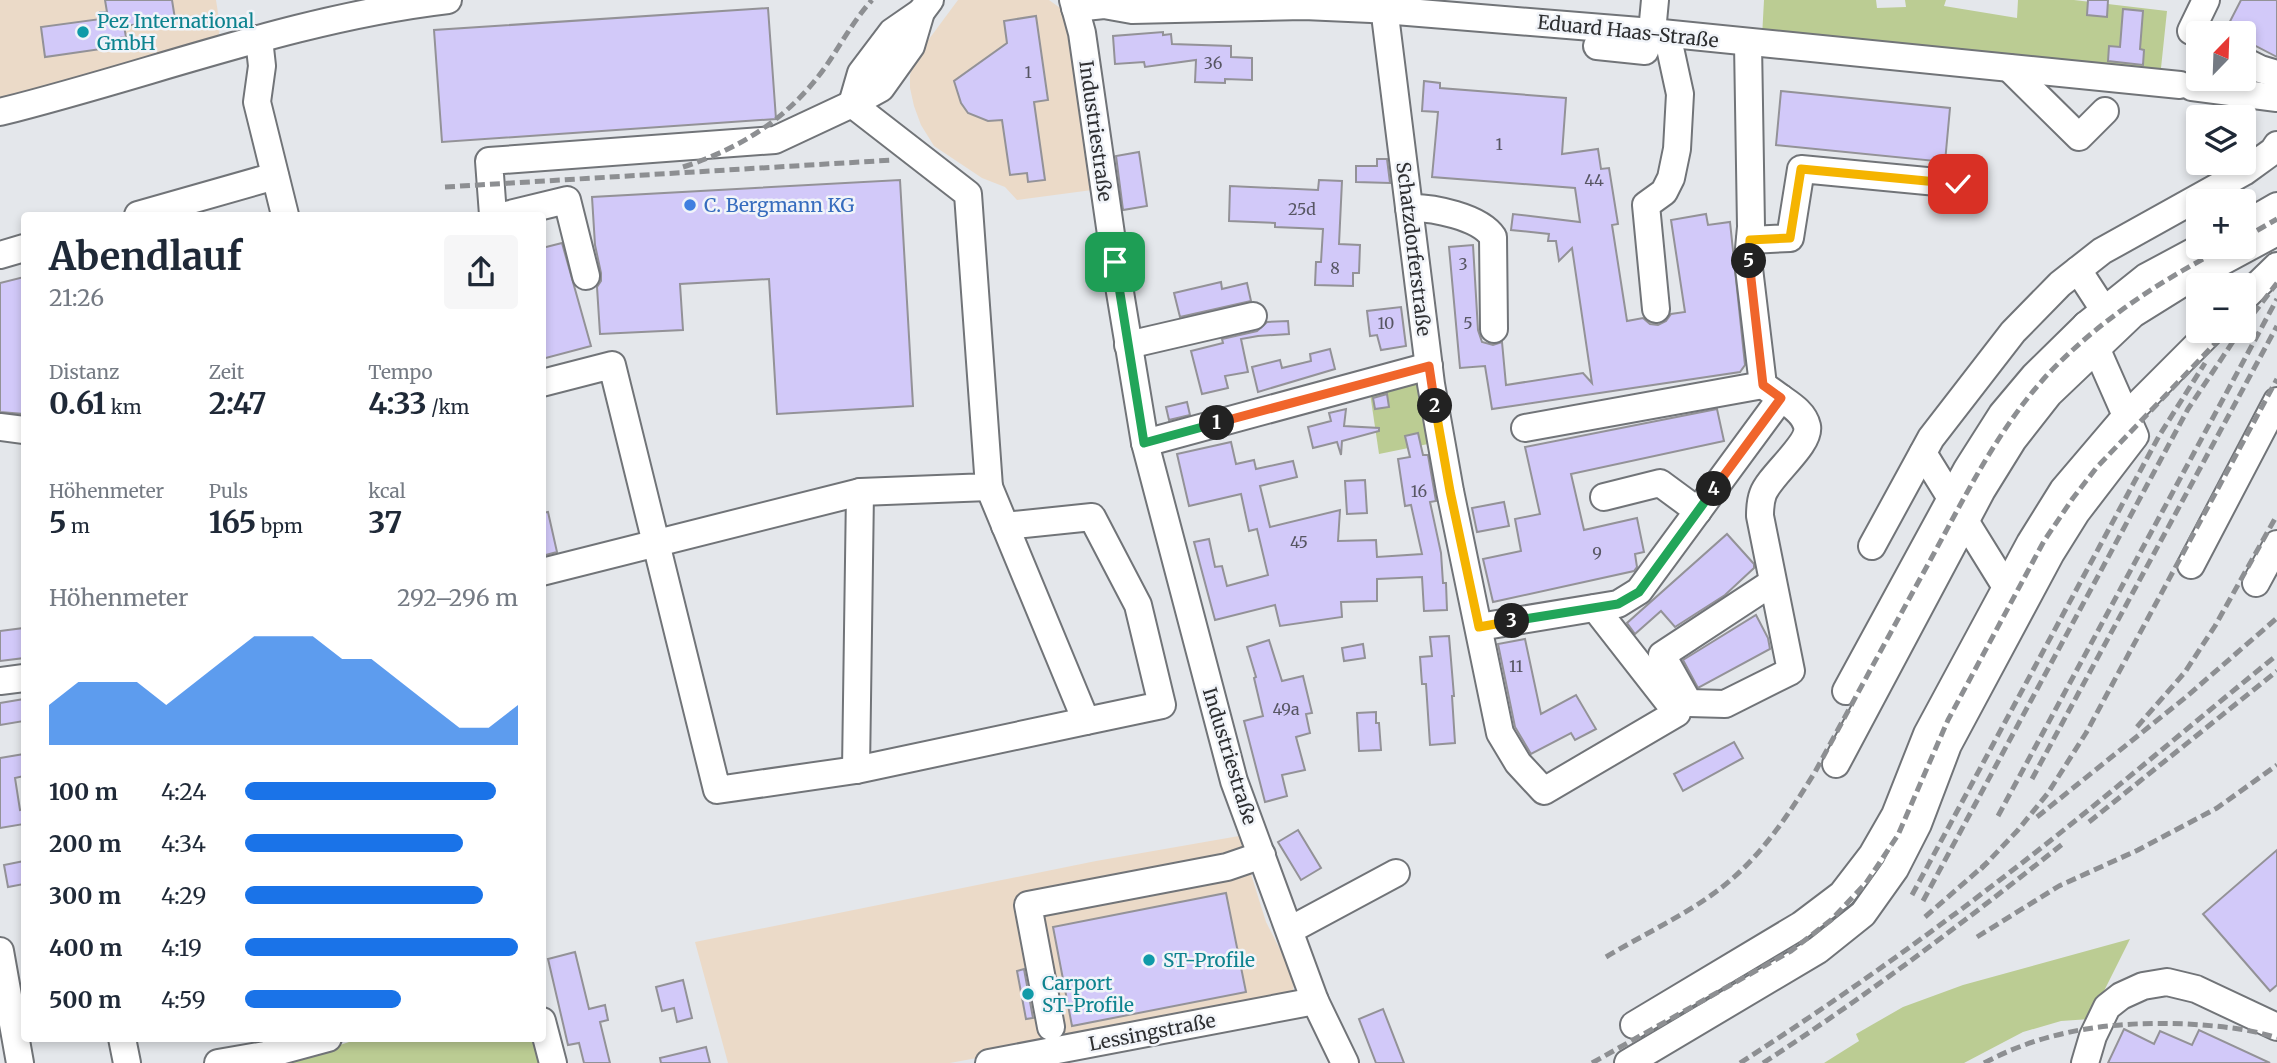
<!DOCTYPE html>
<html lang="de">
<meta charset="utf-8">
<style>
body{margin:0;font-family:Merriweather,serif;background:#f6f6f7;color:#1f2937;height:100vh;display:flex;flex-direction:column;font-size:26px;white-space:nowrap}
*{box-sizing:border-box;margin:0}
p{font-size:23px;color:#747a83}
.icon{flex:none;width:38px;height:38px;fill:none;stroke:currentColor;stroke-width:2;stroke-linecap:round;stroke-linejoin:round}
.map{position:relative;flex:1;overflow:hidden}
.sheet{position:absolute;left:21px;top:212px;width:525px;height:830px;display:flex;flex-direction:column;background:#fff;border-radius:7px;box-shadow:0 4px 10px #0003}
.sheet>*{flex:none}
.needle{width:46px;rotate:23deg}
.buttons{position:absolute;left:2186px;top:21px;display:grid;gap:14px}
.buttons a{display:grid;place-items:center;width:70px;height:70px;border-radius:7px;background:#fff;box-shadow:0 4px 10px #0003;font-size:35px}
.pin{position:absolute;display:grid;place-items:center;width:60px;height:60px;color:#fff;margin:-30px;border-radius:14px;box-shadow:0 4px 10px #0006}
.km{position:absolute;width:35px;height:35px;margin:-18px;border-radius:50%;background:#222;color:#fff;font-size:19px;line-height:35px;text-align:center}
.round{display:grid;place-items:center;flex:none;width:74px;height:74px;border-radius:7px;background:#f6f6f7}
.overview{display:flex;align-items:center;justify-content:space-between;height:119px;padding:0 28px}
h1{font-size:38px;font-weight:700;line-height:52px}
.figures{display:grid;grid-template-columns:repeat(3,1fr);gap:10px;height:119px;padding:7px 28px}
.figures div{display:grid;align-content:center}
.figures b{font-size:30px;font-weight:700}
.figures small{font-size:19px;font-weight:400}
.figures p{font-size:19px}
.chart{height:196px;padding:14px 28px}
.chart p{display:flex;justify-content:space-between}
.chart svg{width:100%;height:126px;margin-top:7px;fill:#1a73e8;opacity:.7}
ul{padding:0 28px;list-style:none;font-size:23px}
li{display:grid;grid-template-columns:112px 84px 1fr;align-items:center;height:52px}
li i{height:18px;border-radius:9px;background:#1a73e8}
.map>svg:first-child{display:block}
.commercial{fill:#ebdac8}
.green{fill:#bbcc93}
.building{fill:#d2c9f9;stroke:#939297;stroke-width:2}
.lines{fill:none;stroke-linecap:round;stroke-linejoin:round}
.minor-casing{stroke:#717478;stroke-width:30}
.minor{stroke:#fff;stroke-width:26}
.rail{stroke:#8d8f92;stroke-width:5;stroke-dasharray:10 5;stroke-linecap:butt}
.split-1-casing{stroke:#fff;stroke-width:14}
.split-2-casing{stroke:#fff;stroke-width:14}
.split-3-casing{stroke:#fff;stroke-width:14}
.split-4-casing{stroke:#fff;stroke-width:14}
.split-5-casing{stroke:#fff;stroke-width:14}
.split-6-casing{stroke:#fff;stroke-width:14}
.split-1{stroke:#22a559;stroke-width:9}
.split-2{stroke:#f0652b;stroke-width:9}
.split-3{stroke:#f5b400;stroke-width:9}
.split-4{stroke:#22a559;stroke-width:9}
.split-5{stroke:#f0652b;stroke-width:9}
.split-6{stroke:#f5b400;stroke-width:9}
.culture-dot{fill:#0f9aa8;stroke:#f1f4f9;stroke-width:2.5}
.shop-dot{fill:#3f7fe0;stroke:#f1f4f9;stroke-width:2.5}
.labels{text-anchor:middle;stroke-width:5;stroke-linejoin:round;paint-order:stroke}
.number-label{font-size:16px;fill:#575663}
.culture-label{font-size:19px;fill:#0d838f;stroke:#f1f4f9;text-anchor:start}
.street-label{font-size:19px;fill:#2e2f31;stroke:#f1f4f9}
.shop-label{font-size:19px;fill:#366cbe;stroke:#f1f4f9;text-anchor:start}
</style>
<div class="map">
<svg width="2277" height="1063" viewBox="0 0 2277 1063">
<rect width="100%" height="100%" fill="#e4e7eb"/>
<g class="commercial">
<path d="M0,0h216l4,26 -1,8 -6,6 -213,65z"/>
<path d="M958,0h91l14,10 6,10 23,170 -75,10 -12,-13 -23,-9 -48,-32 -13,-21 -7,-19 -4,-18v-13l5,-17z"/>
<path d="M1239,836l27,86 29,57 -2,11 -6,7 -15,6 -322,60h-222l-33,-121 401,-81z"/>
</g>
<g class="green">
<path d="M1764,0h112l1,8 29,-1 -1,-7h41l-2,6 73,12 1,-18h56l93,11 -6,57 -13,8 -386,-39z"/>
<path d="M1418,381l15,62 -54,11 -9,-61z"/>
<path d="M2130,939l-40,80 -29,2 -38,11 -59,31h-140l35,-22 -3,-7 47,-27 60,-22z"/>
<path d="M361,1038h178l5,25h-268l31,-7z"/>
</g>
<g class="building">
<path d="M105,0h67l3,19 -51,7 2,11 -20,3 2,8 -63,9 -4,-30 60,-8 -1,-7h7z"/>
<path d="M2088,0h20l-1,17 -20,-2z"/>
<path d="M2241,0h36v57l-33,-17v-7h-20z"/>
<path d="M768,8l8,111 -334,23 -8,-112z"/>
<path d="M2123,9l20,2 -3,38 4,1 -1,15 -35,-4 1,-15 11,1z"/>
<path d="M1036,16l12,84 -14,2 11,78 -17,2 -1,-9 -17,2 -8,-55 -14,1 -20,-8 -7,-10 -7,-22 53,-38 -3,-22z"/>
<path d="M1163,32v3l8,-1 1,10 59,2v11l21,1v22l-27,-1v4l-30,-1 1,-22 -51,7 -1,-5 -29,2 -2,-28z"/>
<path d="M1424,81l16,2v5l126,10 -4,56 36,-5 3,20 8,-1 9,56 -6,1 15,96 16,-3 7,6 8,1 8,-4 5,-7 14,-2 -14,-92 35,-6 2,11 22,-3 15,143 -5,7 -248,37 -7,-43 -25,2 -11,-121 24,-2 5,85 4,12 11,3 9,-3 4,43 77,-12 9,10 -20,-135 -13,13 -3,-20h-8l1,-7 -38,-4 2,-16 67,8 -5,-34 -143,-11 6,-65 -16,-1z"/>
<path d="M1781,91l169,17 -5,54 -169,-17z"/>
<path d="M1139,152l8,54 -24,4 -7,-54z"/>
<path d="M1377,159h10l3,24 -34,-1v-16h21z"/>
<path d="M900,180l13,226 -136,8 -8,-135 -89,5 3,46 -83,4 -3,-47 4,-6v-8l-6,-28 -3,-48z"/>
<path d="M1319,180l23,1 -3,63 21,1 -1,28h-6v13l-38,-1 1,-23h5l2,-33 -48,-2v-4l-46,-2 1,-35 88,4z"/>
<path d="M562,243l29,103 -49,13v-111z"/>
<path d="M24,277v137l-24,-2v-129z"/>
<path d="M1221,282l1,7 25,-6 4,18 -71,16 -6,-24z"/>
<path d="M1401,307l5,39 -25,4 -4,-15 -7,1 -3,-25z"/>
<path d="M1288,321l1,13 -31,2 -17,3 7,33 -23,4 3,12 -26,6 -11,-43 32,-8 -1,-4 35,-8 10,-9z"/>
<path d="M1330,349l5,20 -77,23 -6,-25 28,-7 2,8 29,-7 -1,-7z"/>
<path d="M1387,394l2,13 -14,2 -2,-11z"/>
<path d="M1187,402l3,13 -21,5 -3,-13z"/>
<path d="M1346,409l-2,17 35,2v3l-37,10 -1,14 -4,-13 -24,6 -5,-21 23,-6 -2,-8z"/>
<path d="M1717,409l7,32 -153,33 13,56 53,-12 7,34 -9,2 2,13 -3,4 -141,31 -10,-43 38,-8 -6,-32 25,-5 -15,-67z"/>
<path d="M1418,433l5,22h5l8,46 -6,1 11,51 2,30h3l1,27 -23,1 -2,-34 -45,2v22l-36,1 1,15 -62,9 -5,-21 -60,15 -21,-78 15,-3 6,28 7,-1 5,20 41,-11 -11,-46 -8,2 -8,-37 -52,12 -12,-52 54,-12 5,22 18,-4 2,9 37,-8 4,16 -37,9 10,41 70,-17 -2,31 38,-1 1,17 45,-3 -11,-49 -6,1 -7,-47 12,-2 -5,-21z"/>
<path d="M1365,480l2,33 -20,1 -2,-33z"/>
<path d="M1504,502l5,24 -32,6 -5,-24z"/>
<path d="M548,512l9,40 -15,4v-43z"/>
<path d="M1727,534l27,30v4l-29,27 -50,32 -14,-16 -26,23 -8,-11z"/>
<path d="M1756,615l12,23 2,11 -72,39 -15,-28z"/>
<path d="M24,628v30l-24,3v-30z"/>
<path d="M1449,636l5,60h-2l3,47 -25,2 -4,-61h-4l-2,-27 12,-1 -2,-19z"/>
<path d="M1525,639l16,75 35,-19 20,34 -21,11 -4,-7 -40,21 -16,-27 -17,-83z"/>
<path d="M1269,640l13,41 21,-5 9,37 -6,1 4,19 -14,4 9,33 -23,5 5,21 -22,6 -21,-81 19,-5 -9,-38 2,-1 -9,-30z"/>
<path d="M1363,644l2,14 -21,3 -2,-13z"/>
<path d="M24,699v22l-24,4v-22z"/>
<path d="M1376,712v11h3l2,27 -22,1 -2,-38z"/>
<path d="M1734,742l9,16 -60,33 -9,-17z"/>
<path d="M24,754v22l-9,2 5,32 4,-1v15l-24,4v-70z"/>
<path d="M1298,830l23,38 -20,12 -23,-38z"/>
<path d="M2277,850v135l-7,6 -67,-77z"/>
<path d="M24,861v23l-16,3 -4,-22z"/>
<path d="M1226,893l20,99 -174,34 -19,-99z"/>
<path d="M575,952l14,57 16,-4 3,15 -8,2 10,41h-26l-5,-20 -11,2 -20,-86z"/>
<path d="M1024,969l9,49 -7,1 -9,-48z"/>
<path d="M683,980l9,38 -15,4 -3,-14 -12,3 -6,-24z"/>
<path d="M1383,1009l21,54h-28l-17,-44z"/>
<path d="M2124,1029l30,15 6,-13 32,14 7,-15 71,33h-162z"/>
<path d="M706,1047l4,16h-49l-1,-5z"/>
</g>
<g class="lines">
<g class="minor-casing">
<g id="minor">
<path d="M1073,0l9,33 33,229 30,181 89,338 81,220 30,62"/>
<path d="M1075,8l29,-3 28,5 172,-4 67,3 281,23 528,53"/>
<path d="M1387,10l-1,13 45,361 19,107 50,242 18,30 26,28 133,-78 -82,-105"/>
<path d="M2191,31l15,-31"/>
<path d="M259,39l3,27 -5,36 28,113"/>
<path d="M1597,46l48,5 7,-19 3,-32"/>
<path d="M2244,61l16,8 17,5"/>
<path d="M2009,68l70,69 26,-26"/>
<path d="M2192,87l85,11"/>
<path d="M852,104l29,-16 30,-42 10,-34 9,-12"/>
<path d="M852,104l9,-31 31,-41 29,-20"/>
<path d="M0,112c149,-37 295,-94 448,-112"/>
<path d="M1409,208c23,-1 71,9 84,29l1,92"/>
<path d="M138,215l137,-39"/>
<path d="M493,215l-4,-54 286,-21 77,-36 116,90 21,293 -129,5 -318,80"/>
<path d="M506,215l61,-15 19,76"/>
<path d="M2244,225l33,-19"/>
<path d="M1750,240l40,-2 11,-69 157,15"/>
<path d="M0,255l24,-7"/>
<path d="M2078,270l26,40"/>
<path d="M2244,298l33,-32"/>
<path d="M1656,309l-10,-104 18,-13 7,-14 6,-29 3,-55 -13,-60"/>
<path d="M1128,345l125,-29"/>
<path d="M542,383l70,-18 105,425 139,-20 230,-49 -97,-234"/>
<path d="M0,427l24,3"/>
<path d="M1525,428l238,-43"/>
<path d="M1145,443l284,-77"/>
<path d="M1923,453l83,134"/>
<path d="M1604,497l56,-14 38,28"/>
<path d="M1005,526l87,-9 46,88 24,100 -76,16"/>
<path d="M1872,546l59,-108 82,-106 47,-48 42,-33 142,-79 29,-21 4,-6"/>
<path d="M2191,565l86,-164"/>
<path d="M1773,582l-111,73 27,48 36,1 66,-33 -31,-155c0,-8 0,-14 3,-22 7,-19 48,-50 44,-68 -3,-13 -16,-21 -26,-28"/>
<path d="M2256,583l21,-39"/>
<path d="M1479,627l139,-23 21,-13 142,-193 -18,-13 -15,-125 3,-33 -3,-184"/>
<path d="M0,681l24,-3"/>
<path d="M1846,691l121,-222 35,-55 32,-38 52,-51 60,-48 56,-30"/>
<path d="M1836,764l146,-274 31,-50 36,-46 84,-80 53,-33 91,-49"/>
<path d="M856,770l4,-278"/>
<path d="M1290,930l106,-57"/>
<path d="M0,951l20,112"/>
<path d="M542,1021l11,42"/>
<path d="M1634,1025l167,-100 41,-31 30,-39 23,-40 32,-81 103,-191 33,-53 63,-74 85,-85"/>
<path d="M1051,1027l-23,-122 199,-38 35,-12"/>
<path d="M122,1038l5,25"/>
<path d="M218,1063l47,-8 63,-17"/>
<path d="M989,1063l326,-62"/>
<path d="M1628,1063l190,-113 45,-36 32,-45 23,-45 30,-79 103,-192 25,-40 59,-77 -49,-111"/>
<path d="M2085,1063l8,-27 14,-29 14,-11 22,-10 24,-4 29,7 81,38"/>
</g>
</g>
<use href="#minor" class="minor"/>
<g class="rail">
<path d="M683,167c59,-19 107,-50 143,-101 15,-22 28,-46 46,-66"/>
<path d="M445,187l448,-27"/>
<path d="M2244,238l33,-19"/>
<path d="M2244,326l33,-43"/>
<path d="M2137,727l48,-55 30,-46 62,-111"/>
<path d="M2032,779l245,-453"/>
<path d="M1998,816l279,-517"/>
<path d="M2037,817l149,-120 91,-79"/>
<path d="M2089,822l188,-151"/>
<path d="M1981,869l37,-39 30,-37 38,-60 191,-354"/>
<path d="M1912,895l247,-459 46,-73"/>
<path d="M1923,901l265,-492 52,-78"/>
<path d="M1925,917l63,-55"/>
<path d="M1977,937l82,-51 79,-36 79,-42 60,-43"/>
<path d="M1606,957c38,-23 80,-42 115,-69 40,-31 68,-74 94,-116 39,-72 78,-144 117,-215 35,-64 67,-130 117,-184 51,-53 112,-93 177,-126"/>
<path d="M1592,1063l199,-112 40,-31 35,-37 32,-48 50,-115 96,-179 29,-43 24,-31 130,-136"/>
<path d="M1740,1063c109,-70 214,-146 315,-226 75,-60 148,-122 222,-182"/>
<path d="M1763,1063c105,-68 204,-143 302,-221"/>
<path d="M1984,1063c64,-34 131,-42 203,-39 30,2 61,4 90,14"/>
</g>
</g>
<g class="lines">
<g class="split-1-casing">
<path id="split-1" d="M1115,262l29,181 73,-20"/>
</g>
<g class="split-2-casing">
<path id="split-2" d="M1217,423l212,-57 6,40"/>
</g>
<g class="split-3-casing">
<path id="split-3" d="M1435,406l15,85 29,136 33,-6"/>
</g>
<g class="split-4-casing">
<path id="split-4" d="M1512,621l106,-17 21,-12 75,-103"/>
</g>
<g class="split-5-casing">
<path id="split-5" d="M1714,489l67,-91 -18,-13 -14,-124"/>
</g>
<g class="split-6-casing">
<path id="split-6" d="M1749,261l1,-21 40,-2 11,-69 157,15"/>
</g>
<use href="#split-1" class="split-1"/>
<use href="#split-2" class="split-2"/>
<use href="#split-3" class="split-3"/>
<use href="#split-4" class="split-4"/>
<use href="#split-5" class="split-5"/>
<use href="#split-6" class="split-6"/>
</g>
<g class="culture-dot">
<circle cx="83" cy="32" r="7"/>
<circle cx="1149" cy="960" r="7"/>
<circle cx="1028" cy="994" r="7"/>
</g>
<circle class="shop-dot" cx="690" cy="205" r="7"/>
<g class="labels">
<g class="number-label">
<text x="1213" y="69">36</text>
<text x="1028" y="78">1</text>
<text x="1499" y="150">1</text>
<text x="1594" y="186">44</text>
<text x="1302" y="215">25d</text>
<text x="1463" y="270">3</text>
<text x="1335" y="274">8</text>
<text x="1386" y="329">10</text>
<text x="1468" y="329">5</text>
<text x="1419" y="497">16</text>
<text x="1299" y="548">45</text>
<text x="1597" y="559">9</text>
<text x="1516" y="672">11</text>
<text x="1286" y="715">49a</text>
</g>
<g class="culture-label">
<text x="97" y="28">Pez International<tspan x="97" dy="22">GmbH</tspan></text>
<text x="1163" y="967">ST-Profile</text>
<text x="1042" y="990">Carport<tspan x="1042" dy="22">ST-Profile</tspan></text>
</g>
<g class="street-label">
<text transform="translate(1628 31) rotate(6)" y="7">Eduard Haas-Straße</text>
<text transform="translate(1096 131) rotate(82)" y="7">Industriestraße</text>
<text transform="translate(1414 249) rotate(83)" y="7">Schatzdorferstraße</text>
<text transform="translate(1230 756) rotate(73)" y="7">Industriestraße</text>
<text transform="translate(1152 1032) rotate(-11)" y="7">Lessingstraße</text>
</g>
<g class="shop-label">
<text x="704" y="212">C. Bergmann KG</text>
</g>
</g>
</svg>
<div class="buttons">
<a><svg class="needle" viewBox="-14 -14 28 28"><path d="M0-13l5 13h-10z" fill="#e53935"/><path d="M0 13l5-13h-10z" fill="#747a83"/></svg></a>
<a><svg class="icon" aria-label="layers" viewBox="0 0 24 24"><path d="M12 4l9 5-9 5-9-5zM3 14l9 5 9-5"/></svg></a>
<a>+</a>
<a>−</a>
</div>
<div class="pin" style="left:1115px;top:262px;background:#1e9e55"><svg class="icon" aria-label="arrive" viewBox="0 0 24 24"><path d="M6 21V4h12l-3 4 3 4H6"/></svg></div>
<div class="pin" style="left:1958px;top:184px;background:#d93025"><svg class="icon" aria-label="check" viewBox="0 0 24 24"><path d="M5 12l5 5 9-10"/></svg></div>
<b class="km" style="left:1217px;top:423px">1</b>
<b class="km" style="left:1435px;top:406px">2</b>
<b class="km" style="left:1512px;top:621px">3</b>
<b class="km" style="left:1714px;top:489px">4</b>
<b class="km" style="left:1749px;top:261px">5</b>
<section class="sheet">
<div class="overview"><div><h1>Abendlauf</h1><p>21:26</p></div><a class="round"><svg class="icon" aria-label="share" viewBox="0 0 24 24"><path d="M12 15V3M7 8l5-5 5 5M5 13v7h14v-7"/></svg></a></div>
<div class="figures">
<div><p>Distanz</p><b>0.61<small> km</small></b></div>
<div><p>Zeit</p><b>2:47</b></div>
<div><p>Tempo</p><b>4:33<small> /km</small></b></div>
</div>
<div class="figures">
<div><p>Höhenmeter</p><b>5<small> m</small></b></div>
<div><p>Puls</p><b>165<small> bpm</small></b></div>
<div><p>kcal</p><b>37</b></div>
</div>
<div class="chart"><p><span>Höhenmeter</span>292–296 m</p>
<svg viewBox="0 0 160 44" preserveAspectRatio="none"><path d="M0 44V30L10 22L20 22L30 22L40 30L50 22L60 14L70 6L80 6L90 6L100 14L110 14L120 22L130 30L140 38L150 38L160 30V44z"/></svg>
</div>
<ul>
<li><b>100 m</b>4:24<i style="width:92%"></i></li>
<li><b>200 m</b>4:34<i style="width:80%"></i></li>
<li><b>300 m</b>4:29<i style="width:87%"></i></li>
<li><b>400 m</b>4:19<i style="width:100%"></i></li>
<li><b>500 m</b>4:59<i style="width:57%"></i></li>
</ul>
</section>
</div>
